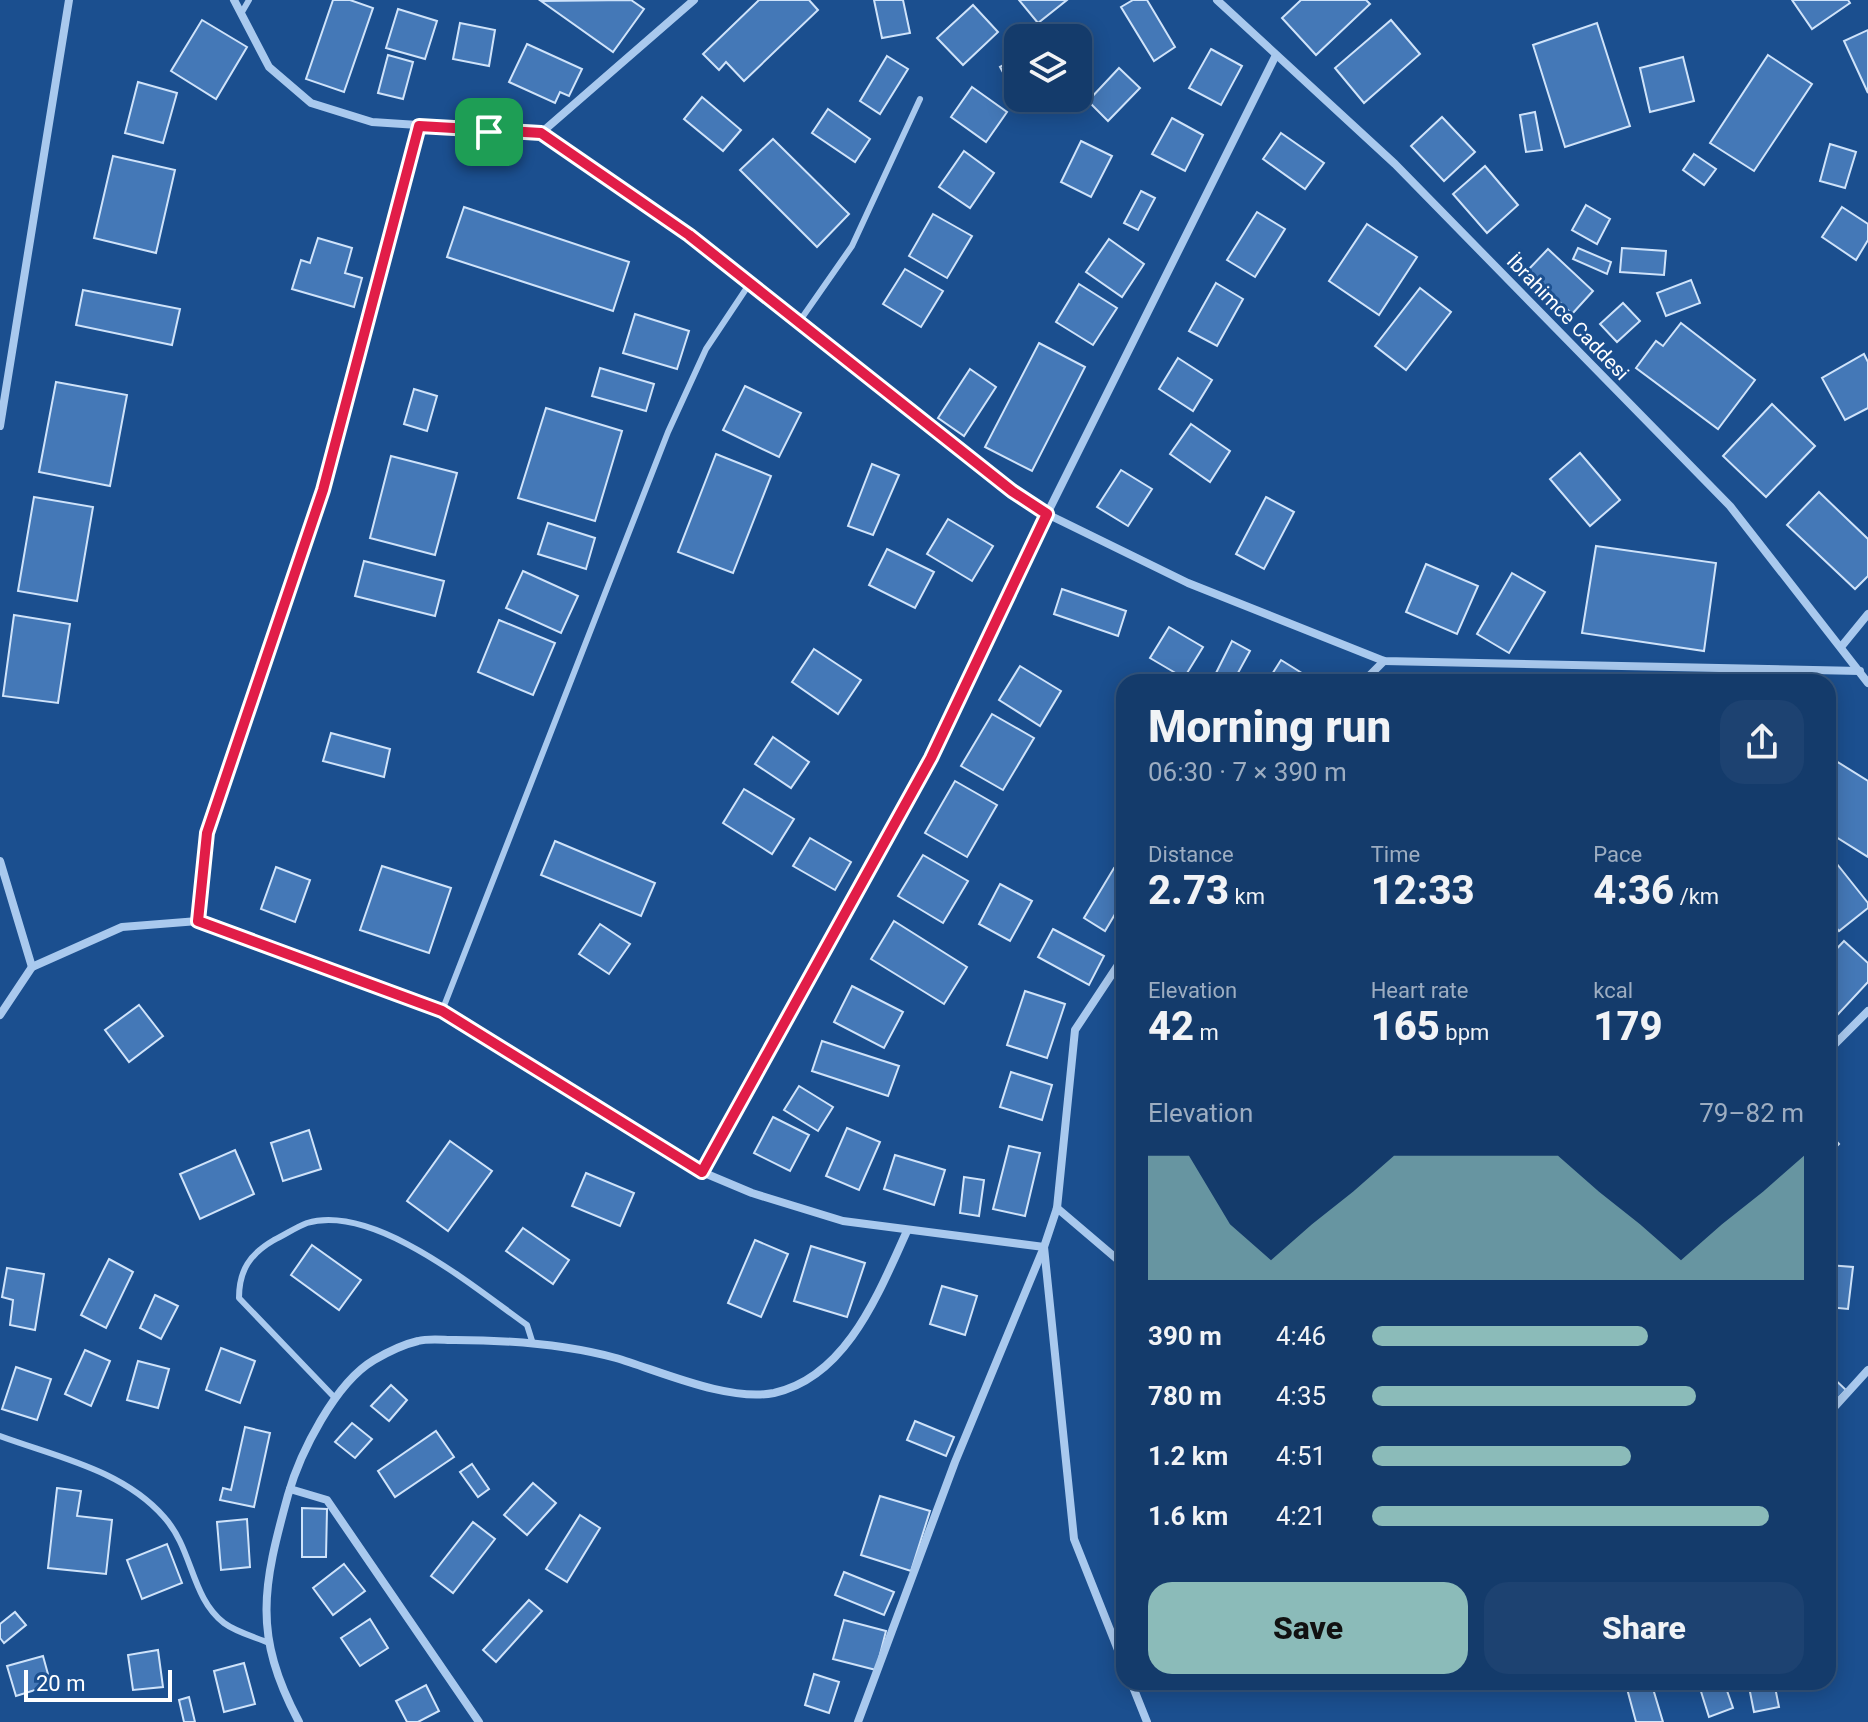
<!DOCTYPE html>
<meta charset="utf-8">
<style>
body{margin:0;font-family:Roboto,sans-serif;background:#1d4271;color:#f1f3f6;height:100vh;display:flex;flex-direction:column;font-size:30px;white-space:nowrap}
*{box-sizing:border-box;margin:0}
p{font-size:26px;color:#9dadc1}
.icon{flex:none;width:44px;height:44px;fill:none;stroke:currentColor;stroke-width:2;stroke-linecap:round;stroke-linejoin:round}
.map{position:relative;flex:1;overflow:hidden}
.drawer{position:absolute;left:1116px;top:674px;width:720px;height:1016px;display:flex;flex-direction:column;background:#143b6b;border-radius:24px;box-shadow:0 4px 20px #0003,0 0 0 2px #33557e}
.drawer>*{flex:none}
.tools{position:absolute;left:1004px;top:24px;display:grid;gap:16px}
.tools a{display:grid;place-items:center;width:88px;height:88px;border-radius:16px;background:#143b6b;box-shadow:0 4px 20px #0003,0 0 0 2px #33557e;font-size:40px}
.scale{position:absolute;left:24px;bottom:20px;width:148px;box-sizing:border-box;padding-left:8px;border:4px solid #fff;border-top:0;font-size:22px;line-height:28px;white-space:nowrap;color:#fff;-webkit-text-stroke:6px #1b4f8f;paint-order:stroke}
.pin{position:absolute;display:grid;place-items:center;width:68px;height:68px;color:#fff;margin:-34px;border-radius:16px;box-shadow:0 4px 12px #0006}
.round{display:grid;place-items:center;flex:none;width:84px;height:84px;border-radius:24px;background:#1d4271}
.head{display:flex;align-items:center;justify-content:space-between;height:136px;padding:0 32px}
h1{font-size:44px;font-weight:800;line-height:60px}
.figures{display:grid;grid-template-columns:repeat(3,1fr);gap:12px;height:136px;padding:8px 32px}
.figures div{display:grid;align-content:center}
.figures b{font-size:40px;font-weight:800}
.figures small{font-size:22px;font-weight:400}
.figures p{font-size:22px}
.chart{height:224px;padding:16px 32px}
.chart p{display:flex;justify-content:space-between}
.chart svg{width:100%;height:144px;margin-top:8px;fill:#8bbbb9;opacity:.7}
.cta{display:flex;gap:16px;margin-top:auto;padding:16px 32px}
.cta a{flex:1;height:92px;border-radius:24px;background:#8bbbb9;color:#111;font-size:32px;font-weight:800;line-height:92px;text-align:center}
.cta a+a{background:#1d4271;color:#f1f3f6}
ul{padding:0 32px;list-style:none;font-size:26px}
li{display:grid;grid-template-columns:128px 96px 1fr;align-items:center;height:60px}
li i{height:20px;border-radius:10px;background:#8bbbb9}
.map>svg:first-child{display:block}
.building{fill:#4478b7;stroke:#cfe3fa;stroke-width:2}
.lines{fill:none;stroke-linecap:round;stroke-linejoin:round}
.service{stroke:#a9c9ee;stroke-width:6}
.minor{stroke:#a9c9ee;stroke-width:8}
.route-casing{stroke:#fff;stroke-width:16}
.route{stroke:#e11d48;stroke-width:10}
.labels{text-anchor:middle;stroke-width:6;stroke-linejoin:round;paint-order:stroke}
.street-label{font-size:20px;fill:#fff;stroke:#1b4f8f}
</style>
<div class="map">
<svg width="1868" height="1722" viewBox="0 0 1868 1722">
<rect width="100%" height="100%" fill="#1b4f8f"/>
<g class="building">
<path d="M333,0h17l23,8 -29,84 -38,-13z"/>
<path d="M631,0l13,9 -31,43 -72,-51z"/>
<path d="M759,0h50l9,10 -74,71 -18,-19 -7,8 -16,-16z"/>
<path d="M874,0h29l7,33 -28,5z"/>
<path d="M1019,0h48l-29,23z"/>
<path d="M1133,0h14l28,47 -21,14 -33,-54z"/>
<path d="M1301,0h65l4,4 -54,51 -34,-37z"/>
<path d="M1792,0h56l2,3 -38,26z"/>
<path d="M973,5l25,27 -35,33 -26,-27z"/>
<path d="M398,9l39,12 -12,38 -39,-11z"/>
<path d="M202,20l45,27 -31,52 -45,-28z"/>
<path d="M1391,20l29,34 -56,49 -29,-35z"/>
<path d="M460,23l35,7 -6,36 -36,-7z"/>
<path d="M1597,23l33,103 -65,21 -32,-102z"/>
<path d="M1868,30v63l-24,-52z"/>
<path d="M527,44l55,25 -13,27 -9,-4 -5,11 -46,-21z"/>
<path d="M1211,49l31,17 -21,39 -32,-17z"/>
<path d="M388,55l25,7 -10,37 -25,-6z"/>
<path d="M1768,55l44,29 -58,87 -44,-28z"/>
<path d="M887,56l21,13 -28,45 -20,-13z"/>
<path d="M1018,57v41h3l-3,2 -18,-33z"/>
<path d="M1683,57l11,44 -44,11 -10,-44z"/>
<path d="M1119,68l21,20 -32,33 -20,-20z"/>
<path d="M138,82l39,11 -14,50 -38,-10z"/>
<path d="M972,87l35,25 -21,30 -35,-25z"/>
<path d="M702,97l39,33 -18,21 -39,-32z"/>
<path d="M828,109l42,30 -15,23 -43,-29z"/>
<path d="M1535,112l7,38 -16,2 -6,-37z"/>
<path d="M1442,117l33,35 -31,29 -33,-35z"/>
<path d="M1172,118l31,17 -18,36 -33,-17z"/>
<path d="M1281,133l43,30 -19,26 -42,-30z"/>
<path d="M773,139l76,75 -32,33 -77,-77z"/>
<path d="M1081,141l31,15 -21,41 -30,-15z"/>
<path d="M1830,144l26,8 -11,36 -25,-7z"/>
<path d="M964,151l30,22 -24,35 -31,-21z"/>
<path d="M1694,154l22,15 -12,16 -21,-15z"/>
<path d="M113,156l62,14 -19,83 -62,-15z"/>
<path d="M1485,166l33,39 -31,28 -34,-39z"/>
<path d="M1141,191l14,7 -17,32 -14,-7z"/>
<path d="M1586,205l24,14 -13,25 -25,-14z"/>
<path d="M464,207l165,55 -16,49 -166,-54z"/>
<path d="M1842,207l26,17v16l-12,20 -34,-23z"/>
<path d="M1257,212l28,17 -30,48 -28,-17z"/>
<path d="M933,214l39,22 -25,42 -38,-22z"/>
<path d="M1367,224l50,33 -38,58 -50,-34z"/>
<path d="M318,238l34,10 -7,25 17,5 -8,29 -62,-18 9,-29 9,3z"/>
<path d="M1109,239l35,25 -22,33 -36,-25z"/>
<path d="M1578,248l33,14 -4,12 -34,-15z"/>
<path d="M1622,248l44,3 -2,24 -44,-3z"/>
<path d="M1548,249l45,42 -21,23 -45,-43z"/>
<path d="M905,269l38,22 -22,36 -38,-23z"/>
<path d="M1691,280l9,23 -34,13 -9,-23z"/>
<path d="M1216,283l27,16 -26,47 -28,-15z"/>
<path d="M1079,284l38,24 -24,37 -37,-23z"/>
<path d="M1420,288l31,24 -45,58 -31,-24z"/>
<path d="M83,290l97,19 -8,36 -96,-20z"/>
<path d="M1623,303l17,18 -23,21 -17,-18z"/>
<path d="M635,314l54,17 -12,38 -54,-16z"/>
<path d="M1681,323l74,57 -37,49 -82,-61 20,-27 7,5z"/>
<path d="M1039,343l46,24 -53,104 -47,-24z"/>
<path d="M1864,354l4,8v46l-23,12 -23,-42z"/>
<path d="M1178,358l34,22 -19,31 -34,-22z"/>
<path d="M600,368l54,16 -8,27 -54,-15z"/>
<path d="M970,369l26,18 -32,49 -26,-18z"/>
<path d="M56,382l71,13 -17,91 -71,-14z"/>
<path d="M745,386l56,27 -22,44 -56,-27z"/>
<path d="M414,389l23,7 -10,35 -23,-7z"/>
<path d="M1772,404l43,42 -49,51 -43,-41z"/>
<path d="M546,408l76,23 -27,90 -77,-23z"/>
<path d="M1191,424l39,27 -20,31 -40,-28z"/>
<path d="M1580,453l40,47 -30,26 -40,-47z"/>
<path d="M716,454l55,22 -38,97 -55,-21z"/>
<path d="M391,456l66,17 -22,82 -65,-17z"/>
<path d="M872,464l27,11 -26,60 -25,-9z"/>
<path d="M1121,470l31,19 -24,37 -31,-19z"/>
<path d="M1819,492l49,47v37l-13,13 -68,-64z"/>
<path d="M34,497l59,10 -16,94 -59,-10z"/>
<path d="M1266,497l28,15 -30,57 -28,-15z"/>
<path d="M948,519l45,27 -21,35 -45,-27z"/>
<path d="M548,523l47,15 -9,31 -48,-15z"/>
<path d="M1596,546l120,17 -12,88 -122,-18z"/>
<path d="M887,549l47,23 -19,36 -46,-23z"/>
<path d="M364,561l80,20 -9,35 -80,-20z"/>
<path d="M1426,564l52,22 -21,48 -51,-22z"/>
<path d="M523,571l55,25 -17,37 -55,-25z"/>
<path d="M1512,573l33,19 -36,61 -32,-19z"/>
<path d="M1062,589l64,22 -8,25 -64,-22z"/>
<path d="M14,615l56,9 -12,79 -55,-7z"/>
<path d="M499,620l56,23 -22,52 -55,-23z"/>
<path d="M1169,627l34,20 -19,31 -34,-20z"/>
<path d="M1232,641l18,10 -17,31h-14l-6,-3z"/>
<path d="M814,649l47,31 -23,34 -46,-32z"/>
<path d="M1281,660l24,15 -5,7h-33z"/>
<path d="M1020,666l41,25 -21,35 -41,-26z"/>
<path d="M992,714l42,24 -31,52 -42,-24z"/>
<path d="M331,733l59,16 -6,28 -61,-16z"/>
<path d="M773,737l36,25 -18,26 -36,-24z"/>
<path d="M1828,756l40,25v76l-40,-25z"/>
<path d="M955,781l42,24 -30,52 -42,-24z"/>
<path d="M744,789l50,30 -22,35 -49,-31z"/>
<path d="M810,838l41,24 -16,28 -42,-24z"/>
<path d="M555,841l100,42 -14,33 -100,-41z"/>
<path d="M923,855l45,26 -25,42 -45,-27z"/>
<path d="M1833,859l35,44v5l-29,23 -11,-14v-54z"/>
<path d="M382,866l69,22 -22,65 -69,-23z"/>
<path d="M276,867l34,13 -15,42 -34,-13z"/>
<path d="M1114,868l10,6v25l-19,32 -21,-13z"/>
<path d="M1000,884l32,17 -22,40 -31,-17z"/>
<path d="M894,921l73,46 -23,37 -73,-45z"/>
<path d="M600,924l30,20 -21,30 -30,-20z"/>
<path d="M1053,929l51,27 -15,29 -51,-28z"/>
<path d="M1844,941l24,22v19l-40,43v-67z"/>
<path d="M852,986l51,26 -19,36 -50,-26z"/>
<path d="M1025,991l40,13 -18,54 -40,-13z"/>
<path d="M139,1005l24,31 -34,26 -24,-32z"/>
<path d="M822,1041l77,25 -11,30 -76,-25z"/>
<path d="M1011,1072l41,13 -10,35 -42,-13z"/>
<path d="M799,1086l34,21 -15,24 -34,-21z"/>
<path d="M1124,1112v33l-6,-2z"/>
<path d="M773,1117l36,18 -19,36 -36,-18z"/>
<path d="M847,1128l33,14 -21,48 -33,-14z"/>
<path d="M309,1130l12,39 -38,12 -12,-38z"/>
<path d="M1828,1132l11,12 -11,11z"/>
<path d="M450,1141l42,30 -44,60 -41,-30z"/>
<path d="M1009,1146l31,7 -15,63 -32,-7z"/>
<path d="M235,1150l19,44 -54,25 -20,-45z"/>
<path d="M895,1155l50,15 -11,35 -50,-16z"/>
<path d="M586,1173l48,20 -14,33 -48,-20z"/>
<path d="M964,1177l20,3 -5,36 -19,-3z"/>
<path d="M523,1228l46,32 -16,24 -47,-33z"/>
<path d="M755,1240l33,14 -27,63 -33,-14z"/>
<path d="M312,1245l49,35 -22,30 -48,-35z"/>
<path d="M811,1246l54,17 -18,54 -53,-16z"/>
<path d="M109,1259l24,13 -27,56 -25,-13z"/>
<path d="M1828,1265l25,2 -5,42 -20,-2z"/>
<path d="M7,1268l37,6 -9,56 -25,-5 3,-25 -11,-3z"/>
<path d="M942,1286l35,10 -12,39 -35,-11z"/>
<path d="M155,1295l23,11 -17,33 -21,-11z"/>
<path d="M221,1348l34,13 -15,42 -34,-13z"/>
<path d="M85,1350l25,11 -19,45 -26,-12z"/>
<path d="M138,1361l31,8 -11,39 -31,-8z"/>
<path d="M16,1367l35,12 -14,41 -35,-11z"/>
<path d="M1828,1373l18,17 -18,19z"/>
<path d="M391,1385l16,15 -18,21 -18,-15z"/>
<path d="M915,1421l39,16 -8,19 -39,-16z"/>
<path d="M352,1423l20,16 -17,19 -20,-16z"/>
<path d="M245,1427l25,6 -16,74 -34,-7 3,-12 8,2z"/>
<path d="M436,1431l18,26 -59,40 -17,-26z"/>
<path d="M472,1464l17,25 -11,8 -18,-25z"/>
<path d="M533,1483l23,20 -29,32 -23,-20z"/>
<path d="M57,1488l24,3 -4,25 35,4 -6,54 -58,-6z"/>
<path d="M880,1496l50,15 -19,60 -50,-16z"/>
<path d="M302,1508l25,1 -1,48h-24z"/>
<path d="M580,1515l20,13 -33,54 -21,-13z"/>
<path d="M247,1519l3,48 -29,3 -4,-48z"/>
<path d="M473,1522l22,17 -42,54 -22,-17z"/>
<path d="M167,1544l15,39 -40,16 -15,-39z"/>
<path d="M344,1564l21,27 -32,24 -20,-27z"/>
<path d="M844,1572l50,20 -10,23 -49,-20z"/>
<path d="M529,1600l13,11 -46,51 -13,-12z"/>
<path d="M15,1612l11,13 -22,18 -4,-5v-14z"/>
<path d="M370,1619l18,29 -28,18 -19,-28z"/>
<path d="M844,1620l42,11 -10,39 -43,-11z"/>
<path d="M158,1650l5,37 -30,3 -5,-35z"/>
<path d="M43,1656l8,29 -35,11 -9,-30z"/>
<path d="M244,1663l11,41 -31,8 -10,-41z"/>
<path d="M814,1674l25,8 -10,31 -24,-8z"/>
<path d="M1635,1682h16l12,40h-27l-10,-37z"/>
<path d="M1698,1682h26l9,26 -24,9z"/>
<path d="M1748,1682h26l5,25 -25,5z"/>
<path d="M426,1685l13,26 -21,11h-11l-11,-21z"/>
<path d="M189,1697l6,25h-11l-5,-22z"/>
</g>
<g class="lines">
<g class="service">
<path d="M242,12l7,-12"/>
<path d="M799,322l53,-76 68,-147"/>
<path d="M198,921l9,-88 116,-343 96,-364"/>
<path d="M442,1011l226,-579 38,-83 44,-66"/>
<path d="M335,1398l-96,-100c0,-28 11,-44 35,-58 11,-5 22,-13 33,-17 67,-20 168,65 220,102l6,19"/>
<path d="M0,1436c57,21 123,34 164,81 29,32 27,81 60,106 12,9 31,14 45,20"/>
</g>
<g class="minor">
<path d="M234,0l35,67 42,36 61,19 169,11 148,102 323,256 35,23 141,69 196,78 476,10"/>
<path d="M1217,0l178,164 335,342 138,177"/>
<path d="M541,133l153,-133"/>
<path d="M0,426l69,-426"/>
<path d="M1841,647l27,-33"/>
<path d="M1363,682l21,-21"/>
<path d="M0,861l32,106"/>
<path d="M1124,956l-49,74 -18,178 -13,39 30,292 50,126"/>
<path d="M0,1015l32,-48 90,-40 76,-6 244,90 260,161 50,21 91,28 201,26 -89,215 -97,260"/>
<path d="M1828,1051l40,-40"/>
<path d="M702,1172l229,-414 116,-244 229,-459"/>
<path d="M1057,1208l67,57"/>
<path d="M1828,1414l40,-44"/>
<path d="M290,1489l37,11 152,222"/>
<path d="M1131,1682l16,40"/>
<path d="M299,1722c-47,-88 -36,-136 -11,-227 12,-42 47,-112 86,-135 12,-7 31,-16 44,-19 11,-3 25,-1 37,-1 53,0 109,4 161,18 44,13 112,44 158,35 73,-16 105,-101 133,-162"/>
</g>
</g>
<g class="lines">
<g class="route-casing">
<path id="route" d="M419,126l122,7 148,102 323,256 35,23 -116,244 -229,414 -260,-161 -244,-90 9,-88 116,-343z"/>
</g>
<use href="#route" class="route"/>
</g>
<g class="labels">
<g class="street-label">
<text transform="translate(1568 317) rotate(46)" y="7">İbrahimce Caddesi</text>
</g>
</g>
</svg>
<div class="tools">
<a><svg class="icon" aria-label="layers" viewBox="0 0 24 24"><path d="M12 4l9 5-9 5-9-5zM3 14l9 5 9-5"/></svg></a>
</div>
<div class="scale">20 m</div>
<div class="pin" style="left:489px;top:132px;background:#1e9e55"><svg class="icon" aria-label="arrive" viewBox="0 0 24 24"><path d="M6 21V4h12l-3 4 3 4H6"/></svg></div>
<section class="drawer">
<div class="head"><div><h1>Morning run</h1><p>06:30 · 7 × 390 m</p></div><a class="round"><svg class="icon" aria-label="share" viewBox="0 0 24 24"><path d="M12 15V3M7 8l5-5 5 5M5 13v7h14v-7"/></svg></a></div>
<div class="figures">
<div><p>Distance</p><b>2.73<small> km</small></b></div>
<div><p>Time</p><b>12:33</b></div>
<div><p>Pace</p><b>4:36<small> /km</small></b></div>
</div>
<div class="figures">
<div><p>Elevation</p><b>42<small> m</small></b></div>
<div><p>Heart rate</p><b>165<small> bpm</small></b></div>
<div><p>kcal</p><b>179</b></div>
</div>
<div class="chart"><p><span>Elevation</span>79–82 m</p>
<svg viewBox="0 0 160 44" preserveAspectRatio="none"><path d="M0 44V6L10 6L20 27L30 38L40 27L50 17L60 6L70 6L80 6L90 6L100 6L110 17L120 27L130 38L140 27L150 17L160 6V44z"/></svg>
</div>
<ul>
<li><b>390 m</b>4:46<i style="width:64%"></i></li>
<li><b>780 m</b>4:35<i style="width:75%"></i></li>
<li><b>1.2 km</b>4:51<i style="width:60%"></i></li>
<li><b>1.6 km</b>4:21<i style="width:92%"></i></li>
</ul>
<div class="cta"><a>Save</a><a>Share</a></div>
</section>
</div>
